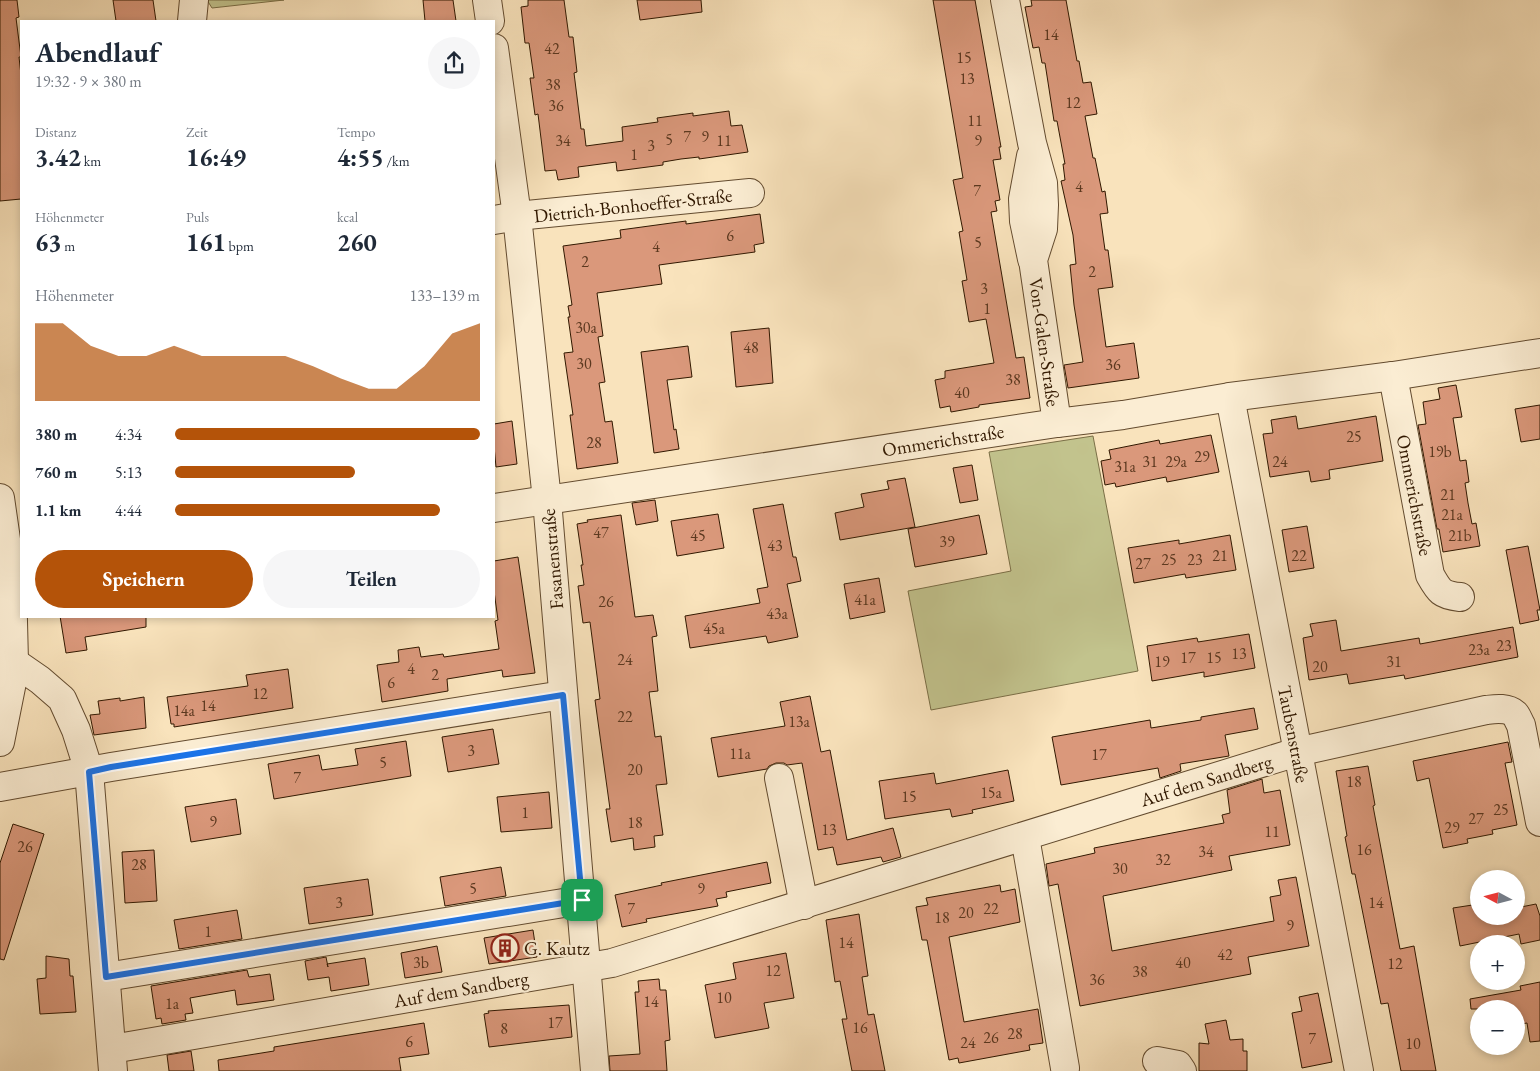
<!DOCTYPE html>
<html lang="de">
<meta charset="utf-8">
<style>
body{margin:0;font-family:"EB Garamond",serif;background:#f6f6f7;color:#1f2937;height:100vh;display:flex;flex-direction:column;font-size:19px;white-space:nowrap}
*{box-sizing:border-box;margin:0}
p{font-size:16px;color:#747a83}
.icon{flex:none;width:28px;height:28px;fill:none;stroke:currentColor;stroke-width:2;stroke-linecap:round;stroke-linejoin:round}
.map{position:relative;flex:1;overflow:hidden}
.details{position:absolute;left:20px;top:20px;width:475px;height:598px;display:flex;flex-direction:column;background:#fff;border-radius:0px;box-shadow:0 2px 8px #0003}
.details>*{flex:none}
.needle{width:32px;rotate:277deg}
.buttons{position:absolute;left:1470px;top:870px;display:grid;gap:10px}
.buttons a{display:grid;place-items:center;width:55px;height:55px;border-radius:50%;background:#fff;box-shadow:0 2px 8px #0003;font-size:25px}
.pin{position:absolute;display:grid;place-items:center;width:42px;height:42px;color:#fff;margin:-21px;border-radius:10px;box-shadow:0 2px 8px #0006}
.round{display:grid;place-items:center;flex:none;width:52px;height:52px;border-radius:26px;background:#f6f6f7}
.head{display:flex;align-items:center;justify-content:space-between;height:85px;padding:0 15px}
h1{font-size:28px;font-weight:700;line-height:38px}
.stats{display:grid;grid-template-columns:repeat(3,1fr);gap:8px;height:85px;padding:5px 15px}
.stats div{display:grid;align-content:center}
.stats b{font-size:25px;font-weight:700}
.stats small{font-size:14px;font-weight:400}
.stats p{font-size:14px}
.chart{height:140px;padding:10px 15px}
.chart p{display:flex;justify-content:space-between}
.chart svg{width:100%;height:90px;margin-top:5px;fill:#b45309;opacity:.7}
.cta{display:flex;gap:10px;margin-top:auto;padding:10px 15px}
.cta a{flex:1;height:58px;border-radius:30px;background:#b45309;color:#fff;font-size:20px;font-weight:700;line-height:58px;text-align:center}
.cta a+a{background:#f6f6f7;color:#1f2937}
ul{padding:0 15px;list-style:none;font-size:16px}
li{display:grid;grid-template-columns:80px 60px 1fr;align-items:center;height:38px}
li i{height:12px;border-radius:6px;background:#b45309}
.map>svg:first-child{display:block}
.green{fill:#c2c38d;stroke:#7a6e46}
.building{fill:#da987b;stroke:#311800}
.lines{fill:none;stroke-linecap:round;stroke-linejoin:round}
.minor-casing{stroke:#634b2f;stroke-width:30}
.minor{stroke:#fbedd3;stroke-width:28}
.route-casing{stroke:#fff;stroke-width:10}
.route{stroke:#1a73e8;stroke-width:6}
.labels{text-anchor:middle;stroke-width:4.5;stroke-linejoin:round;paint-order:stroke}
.number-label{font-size:16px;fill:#5b381f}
.street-label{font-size:19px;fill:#311800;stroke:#fbedd3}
.poi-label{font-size:19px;fill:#311800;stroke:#fbedd3;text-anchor:start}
</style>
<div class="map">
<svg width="1540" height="1071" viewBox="0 0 1540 1071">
<rect width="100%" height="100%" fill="#f9e3bc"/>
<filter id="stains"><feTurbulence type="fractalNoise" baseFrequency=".004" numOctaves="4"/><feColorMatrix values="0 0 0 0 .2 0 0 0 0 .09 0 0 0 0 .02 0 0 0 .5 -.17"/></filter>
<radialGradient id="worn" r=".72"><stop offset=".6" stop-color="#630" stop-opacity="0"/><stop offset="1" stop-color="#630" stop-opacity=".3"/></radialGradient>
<g class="green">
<path d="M207,0h77l-72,8z"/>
<path d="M1093,436l45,235 -207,39 -23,-119 103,-20 -22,-119z"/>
</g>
<g class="building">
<path d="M0,0h17l2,17 -3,1 5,39h-2l2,18v124l-21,2z"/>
<path d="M113,0h40l3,21h-40z"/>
<path d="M423,0h30l3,21h-31z"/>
<path d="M528,0h36l5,37h4l4,35 -3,1 7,56h3l2,17 37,-5 -1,-14 36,-5 -1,-4 36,-5v3l36,-5 2,15 11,-1 6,27 -49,7v-2l-18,2 -18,3v3l-46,6 -1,-9 -38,5 1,10 -21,3 -2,-10 -11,1 -7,-57 -3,1 -5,-37h4l-5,-35h-4l-4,-36 7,-1z"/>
<path d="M637,0h64l1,12 -62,8z"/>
<path d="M933,0h42l26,147h-2l2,12 -8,1 7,40 -5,1 2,10 -6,1 25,146 8,-1 6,41 -51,7v2l-28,5 -1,-6 -10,2 -5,-28 10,-2v-7l49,-8 -8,-44 -17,3 -7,-41 5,-1 -8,-48 4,-1 -10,-51 10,-2z"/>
<path d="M1031,0h35l11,61h2l4,22 8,-1 6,32 -12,2 8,42h2l7,34 3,-1 3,22 -8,1 5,36h3l5,37 -15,2 8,58 28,-4 5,35 -71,10 -4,-23 19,-3 -9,-57 -4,-40 6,-1 -3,-29 -12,-54 4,-1 -2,-16h2l-8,-43h-3l-9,-58h-3l-3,-16 -6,1 -4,-20 -4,-21 7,-1z"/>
<path d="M760,214l4,29 -10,2 1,7 -96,13 3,19 -65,9 6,43 -5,1 7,45 -6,1 6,39 7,-1 6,42 -41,6 -7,-54h3l-9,-62 9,-1 -5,-35h2l-2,-11 4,-1 -9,-59 58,-8 -1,-8 66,-9v3z"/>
<path d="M769,328l4,55 -37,4 -5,-55z"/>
<path d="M688,346l4,31 -25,3 7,50 2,-1 3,20 -25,4 -13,-101z"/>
<path d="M1456,385l6,32 -9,1 7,43 6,-1 3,22 -4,1 3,20 4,21 4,-1 4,23 -37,6 -4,-23h-2l-19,-104 8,-1 -3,-22 17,-3 -2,-11z"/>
<path d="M1540,405v34l-19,3 -6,-33z"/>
<path d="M1296,416l2,13 78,-13 7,45 -54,9 1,9 -19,3 -2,-11 -39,6 -7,-43 10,-1 -2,-13z"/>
<path d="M512,421l5,43 -21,3 -2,-21v-22z"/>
<path d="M1211,435l8,37 -52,10 -1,-5 -50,10 -1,-4 -10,2 -4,-24 10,-2 -2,-9 50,-10 1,4z"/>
<path d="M972,465l6,35 -18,3 -7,-35z"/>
<path d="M905,478l10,49 -75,13 -5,-27 29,-6 -3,-13 28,-5 -2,-8z"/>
<path d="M655,500l3,21 -22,4 -4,-22z"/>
<path d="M783,504l10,53h3l5,24 -14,3 11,53 -30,6 -2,-7 -76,12 -5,-32 75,-13 -3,-14 11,-2 -15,-78z"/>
<path d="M718,514l6,34 -47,8 -6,-35z"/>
<path d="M621,515l14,102 18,-2 4,21 -5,1 6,54 -9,1 6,45 6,-1 6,48 -11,1 7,50 -9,1 1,11 -21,3 -1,-12 -22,4 -5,-33h4l-15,-109 5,-1 -10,-77 -7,1 -5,-37 6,-1 -3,-20h2l-6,-41 11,-2 -1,-2z"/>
<path d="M979,515l8,39 -72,13 -7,-38z"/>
<path d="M1307,526l7,42 -25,4 -7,-42z"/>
<path d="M1230,535l6,35 -50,8 -1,-4 -51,9 -6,-35 51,-8v4z"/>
<path d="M1528,546l12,64h-3l2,10 -19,4 -14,-74z"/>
<path d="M518,557l17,116 -32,4 -1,-7 -55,9 1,12 -66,11 -5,-37 22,-3 -1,-12 21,-3 2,10 22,-3 1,3 55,-8 -4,-28 3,-1 -4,-29v-30z"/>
<path d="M879,578l6,34 -35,7 -6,-35z"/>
<path d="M60,616h86v11l-61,10 2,13 -21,3z"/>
<path d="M1336,620l5,31 78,-13 1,6 93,-17 5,30 -113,22 -1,-4 -55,9 -2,-10 -38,6 -6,-42 10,-2 -3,-12z"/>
<path d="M1249,634l6,34 -51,9v-5l-52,9 -5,-35 50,-8 1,4z"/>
<path d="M288,669l5,39 -119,19v-3h-3l-4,-27 81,-11 -2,-11z"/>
<path d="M810,696l11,56 9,-2 17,90 46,-12 8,29 -18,5 -2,-5 -44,8 -4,-18 -15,3 -16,-87 -15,2 -3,-2h-8l-7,3 -2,3 -49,8 -7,-39 74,-12 -5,-24z"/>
<path d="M144,697l2,31 -52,7 -4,-20 10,-1 -2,-13 22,-3v3z"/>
<path d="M1254,708l4,21 -33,6 4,21 -49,8 1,7 -21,7 -2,-10 -97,17 -9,-48 98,-17 1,8 50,-8v-3z"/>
<path d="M493,729l6,35 -51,8 -6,-35z"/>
<path d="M406,741l5,35 -137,23 -6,-35 51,-9 3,15 36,-5 -3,-16z"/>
<path d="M1508,742l4,20 -7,1 12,62 -25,5 1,4 -26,5 1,4 -25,5 -14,-70 -12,3 -4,-20z"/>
<path d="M1368,766l7,39 -2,1 27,143 14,-3 22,125h-35l-13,-68 -7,1 -26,-130h-3l-7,-37 2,-1 -11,-65z"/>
<path d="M1008,770l6,31 -42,9 1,3 -21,4 -2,-8 -65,10 -6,-38 55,-8 2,11z"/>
<path d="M1262,779l2,14 16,-3 10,55 -61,11 3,14 -129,26 9,55 162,-30 -4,-24 11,-2 -3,-15 18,-3 13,69 -61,11 3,17 -171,32 -22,-122 -9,2 -3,-22 49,-11 -1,-5 130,-25 -2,-8 8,-2 -3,-23z"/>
<path d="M549,792l3,36 -51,4 -4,-35z"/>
<path d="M236,799l5,35 -50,8 -6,-35z"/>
<path d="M13,824l31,10 -40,126 -4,-1v-96z"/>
<path d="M154,850l3,51 -32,2 -3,-51z"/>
<path d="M767,862l4,21 -45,9 1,5 -11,2 2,7 -72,13 1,3 -25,5 -7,-32 47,-10 -1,-2z"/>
<path d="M501,867l5,29 -61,10 -5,-29z"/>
<path d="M368,879l5,36 -64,9 -5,-36z"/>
<path d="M1000,885l1,7 14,-3 5,33 -71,15 15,85 74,-13 5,34 -14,2 1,5 -71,13 -1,-5 -9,2 -22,-120h-5l-6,-33 12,-2 -2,-7z"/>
<path d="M1479,904v12h37v-8l20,-4 4,12v24l-19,4 -2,-10 -59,12 -7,-38z"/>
<path d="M237,910l5,29 -63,10 -5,-29z"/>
<path d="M859,914l9,62 -6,1 6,38 6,-1 11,57h-33l-10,-52h5l-7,-38 -5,1 -9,-62z"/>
<path d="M533,930l4,27 -48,7 -5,-26z"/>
<path d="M437,946l5,26 -37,6 -4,-25z"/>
<path d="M786,953l8,45 -30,5 5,25 -54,10 -10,-53 31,-6 -3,-16z"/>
<path d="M46,956l23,3 1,17h3l3,36 -36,2 -3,-35 9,-1z"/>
<path d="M326,957l2,10 -1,-3 38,-6 4,27 -38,6 -2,-14 -21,3 -3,-19z"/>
<path d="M247,970l2,7 21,-3 4,26 -37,5 -2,-15 -45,8 3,15 -8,1 1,6 -24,4 -1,-6 -5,1 -5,-33z"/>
<path d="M659,979l1,11h6l4,50 -5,1 2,30h-57l-1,-15 31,-2 -5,-62h4l-1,-11z"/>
<path d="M1540,982v59l-10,1 -3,-19 -11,2v-16h-45l-1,-10 51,-9 -1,-4z"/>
<path d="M1318,993l14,69 -30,6 -10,-55 10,-2 -3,-14z"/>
<path d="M569,1005l3,32 -83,10 -5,-33 5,-1 -1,-2z"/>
<path d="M1226,1020l4,20 13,-1v12h4v20h-48v-28l10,1 -4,-20z"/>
<path d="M424,1023l5,31 -30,4 2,13h-182l-1,-11 56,-9v-4z"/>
<path d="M191,1051l3,20h-25l-2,-16z"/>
</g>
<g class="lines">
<g class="minor-casing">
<g id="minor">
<path d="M487,0l3,21"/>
<path d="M1005,0l27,143 11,40 1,22 -1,24 -10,31 24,163"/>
<path d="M192,21l2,-21"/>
<path d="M494,48l23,168 30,284 48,571"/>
<path d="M1031,156l-8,43 1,22 8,38"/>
<path d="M494,220l23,-4 233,-23"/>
<path d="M1393,376l37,199c9,16 11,20 30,22"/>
<path d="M1230,397l129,674"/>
<path d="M0,498l12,83 2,81 -2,20 -12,60"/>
<path d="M494,508l563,-85 66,-8 107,-18 163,-21 147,-23"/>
<path d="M14,662l26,18 22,19 14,31 13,41 24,300"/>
<path d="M779,778l25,127"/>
<path d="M0,787l111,-20 452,-72"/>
<path d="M1025,837l40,231"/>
<path d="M106,977l476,-77"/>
<path d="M112,1049l500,-86 685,-211 189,-42c9,-1 21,-3 29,4 2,2 4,8 6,11l19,97"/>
<path d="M1157,1061l21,4 4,6"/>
</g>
</g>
<use href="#minor" class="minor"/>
</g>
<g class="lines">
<g class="route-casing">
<path id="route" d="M563,695l19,205 -476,77 -17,-205 22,-5z"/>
</g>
<use href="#route" class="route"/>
</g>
<defs>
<g id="building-ring" transform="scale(1.4375)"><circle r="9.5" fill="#fbedd3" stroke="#8f2418" stroke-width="1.5"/><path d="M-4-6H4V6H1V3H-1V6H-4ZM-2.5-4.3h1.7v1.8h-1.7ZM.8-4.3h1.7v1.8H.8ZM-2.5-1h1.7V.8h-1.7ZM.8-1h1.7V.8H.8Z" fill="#8f2418"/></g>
</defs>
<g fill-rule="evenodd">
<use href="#building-ring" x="505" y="948"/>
</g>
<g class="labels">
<g class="number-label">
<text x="1051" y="40">14</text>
<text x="552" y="54">42</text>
<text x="964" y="63">15</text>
<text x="967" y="84">13</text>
<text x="553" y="90">38</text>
<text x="1073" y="108">12</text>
<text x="556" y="111">36</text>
<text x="975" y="126">11</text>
<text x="687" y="142">7</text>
<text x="705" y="142">9</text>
<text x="669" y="145">5</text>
<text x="563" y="146">34</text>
<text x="724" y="146">11</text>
<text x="978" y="146">9</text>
<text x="651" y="151">3</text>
<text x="634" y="160">1</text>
<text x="1079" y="192">4</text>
<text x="977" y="196">7</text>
<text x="730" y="241">6</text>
<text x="978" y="248">5</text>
<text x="656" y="252">4</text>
<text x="585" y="267">2</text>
<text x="1092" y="277">2</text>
<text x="984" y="294">3</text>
<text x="987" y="314">1</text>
<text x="586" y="333">30a</text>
<text x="751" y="353">48</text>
<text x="584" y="369">30</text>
<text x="1113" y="370">36</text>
<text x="1013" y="385">38</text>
<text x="962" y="398">40</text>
<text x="1354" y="442">25</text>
<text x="594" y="448">28</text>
<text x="1440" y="457">19b</text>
<text x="1202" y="462">29</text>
<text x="1150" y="467">31</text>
<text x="1176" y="467">29a</text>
<text x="1280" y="467">24</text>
<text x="1125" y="472">31a</text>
<text x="1448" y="500">21</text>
<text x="1452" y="520">21a</text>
<text x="601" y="538">47</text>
<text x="698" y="541">45</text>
<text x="1460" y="541">21b</text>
<text x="947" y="547">39</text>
<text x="775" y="551">43</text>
<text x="1220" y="561">21</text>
<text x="1299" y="561">22</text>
<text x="1169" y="565">25</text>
<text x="1195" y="565">23</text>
<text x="1143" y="569">27</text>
<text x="865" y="605">41a</text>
<text x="606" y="607">26</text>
<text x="777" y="619">43a</text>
<text x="714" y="634">45a</text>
<text x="1504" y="651">23</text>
<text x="1479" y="655">23a</text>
<text x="1239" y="659">13</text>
<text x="1188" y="663">17</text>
<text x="1214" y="663">15</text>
<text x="625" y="665">24</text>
<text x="1162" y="667">19</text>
<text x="1394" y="667">31</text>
<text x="1320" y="672">20</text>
<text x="411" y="674">4</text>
<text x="435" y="680">2</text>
<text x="391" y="688">6</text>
<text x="260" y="699">12</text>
<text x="208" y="711">14</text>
<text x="184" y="716">14a</text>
<text x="625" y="722">22</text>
<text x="799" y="727">13a</text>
<text x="471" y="756">3</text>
<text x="740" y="759">11a</text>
<text x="1099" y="760">17</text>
<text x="383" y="768">5</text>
<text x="635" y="775">20</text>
<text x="297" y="783">7</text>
<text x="1354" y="787">18</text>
<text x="991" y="798">15a</text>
<text x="909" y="802">15</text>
<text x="1501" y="815">25</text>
<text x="525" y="818">1</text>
<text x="1476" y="824">27</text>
<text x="213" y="827">9</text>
<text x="635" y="828">18</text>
<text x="1452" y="833">29</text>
<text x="829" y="835">13</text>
<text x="1272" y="837">11</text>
<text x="25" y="852">26</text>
<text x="1364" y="855">16</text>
<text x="1206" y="857">34</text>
<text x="1163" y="865">32</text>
<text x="139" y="870">28</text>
<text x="1120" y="874">30</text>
<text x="473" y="894">5</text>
<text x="701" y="894">9</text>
<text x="339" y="908">3</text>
<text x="1376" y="908">14</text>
<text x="631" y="914">7</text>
<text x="991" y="914">22</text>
<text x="966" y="918">20</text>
<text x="942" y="923">18</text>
<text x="1290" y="931">9</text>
<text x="208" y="937">1</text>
<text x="846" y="948">14</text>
<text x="1225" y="960">42</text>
<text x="421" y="968">3b</text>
<text x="1183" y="968">40</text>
<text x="1395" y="969">12</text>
<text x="773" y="976">12</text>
<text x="1140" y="977">38</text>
<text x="1097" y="985">36</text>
<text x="724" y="1003">10</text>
<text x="651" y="1007">14</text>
<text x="172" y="1009">1a</text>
<text x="555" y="1028">17</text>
<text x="860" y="1033">16</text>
<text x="504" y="1034">8</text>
<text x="1015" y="1039">28</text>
<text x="991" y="1043">26</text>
<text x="1312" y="1044">7</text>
<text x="409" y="1047">6</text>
<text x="968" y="1048">24</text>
<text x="1413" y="1049">10</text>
</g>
<g class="street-label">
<text transform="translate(633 205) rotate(-6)" y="7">Dietrich-Bonhoeffer-Straße</text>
<text transform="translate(1045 342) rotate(82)" y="7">Von-Galen-Straße</text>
<text transform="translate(943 440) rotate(-9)" y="7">Ommerichstraße</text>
<text transform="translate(1415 495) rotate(79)" y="7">Ommerichstraße</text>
<text transform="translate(552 559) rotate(-95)" y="7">Fasanenstraße</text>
<text transform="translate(1294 734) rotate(79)" y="7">Taubenstraße</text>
<text transform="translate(1206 780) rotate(-17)" y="7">Auf dem Sandberg</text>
<text transform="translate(461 989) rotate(-10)" y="7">Auf dem Sandberg</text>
</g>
<g class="poi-label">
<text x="524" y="955">G. Kautz</text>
</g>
</g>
<rect width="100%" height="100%" filter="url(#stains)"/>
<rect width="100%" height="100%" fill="url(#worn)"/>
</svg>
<div class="buttons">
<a><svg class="needle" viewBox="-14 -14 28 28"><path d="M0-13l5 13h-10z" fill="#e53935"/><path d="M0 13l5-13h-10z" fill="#747a83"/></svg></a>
<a>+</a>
<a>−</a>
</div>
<div class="pin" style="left:582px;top:900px;background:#1e9e55"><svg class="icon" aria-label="arrive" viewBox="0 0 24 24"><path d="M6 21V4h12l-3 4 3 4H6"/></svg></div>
<section class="details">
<div class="head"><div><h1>Abendlauf</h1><p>19:32 · 9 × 380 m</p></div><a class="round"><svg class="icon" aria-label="share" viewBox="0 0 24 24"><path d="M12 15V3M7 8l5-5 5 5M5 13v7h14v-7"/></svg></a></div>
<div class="stats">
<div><p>Distanz</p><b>3.42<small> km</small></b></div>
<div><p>Zeit</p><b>16:49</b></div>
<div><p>Tempo</p><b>4:55<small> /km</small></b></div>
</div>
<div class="stats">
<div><p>Höhenmeter</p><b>63<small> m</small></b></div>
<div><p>Puls</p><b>161<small> bpm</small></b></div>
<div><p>kcal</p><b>260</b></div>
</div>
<div class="chart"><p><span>Höhenmeter</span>133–139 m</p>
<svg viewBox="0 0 160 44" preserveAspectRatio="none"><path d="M0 44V6L10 6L20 17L30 22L40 22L50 17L60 22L70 22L80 22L90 22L100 27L110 33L120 38L130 38L140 27L150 11L160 6V44z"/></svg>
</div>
<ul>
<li><b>380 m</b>4:34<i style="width:100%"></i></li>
<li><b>760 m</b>5:13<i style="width:59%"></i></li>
<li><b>1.1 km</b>4:44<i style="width:87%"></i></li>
</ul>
<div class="cta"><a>Speichern</a><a>Teilen</a></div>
</section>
</div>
